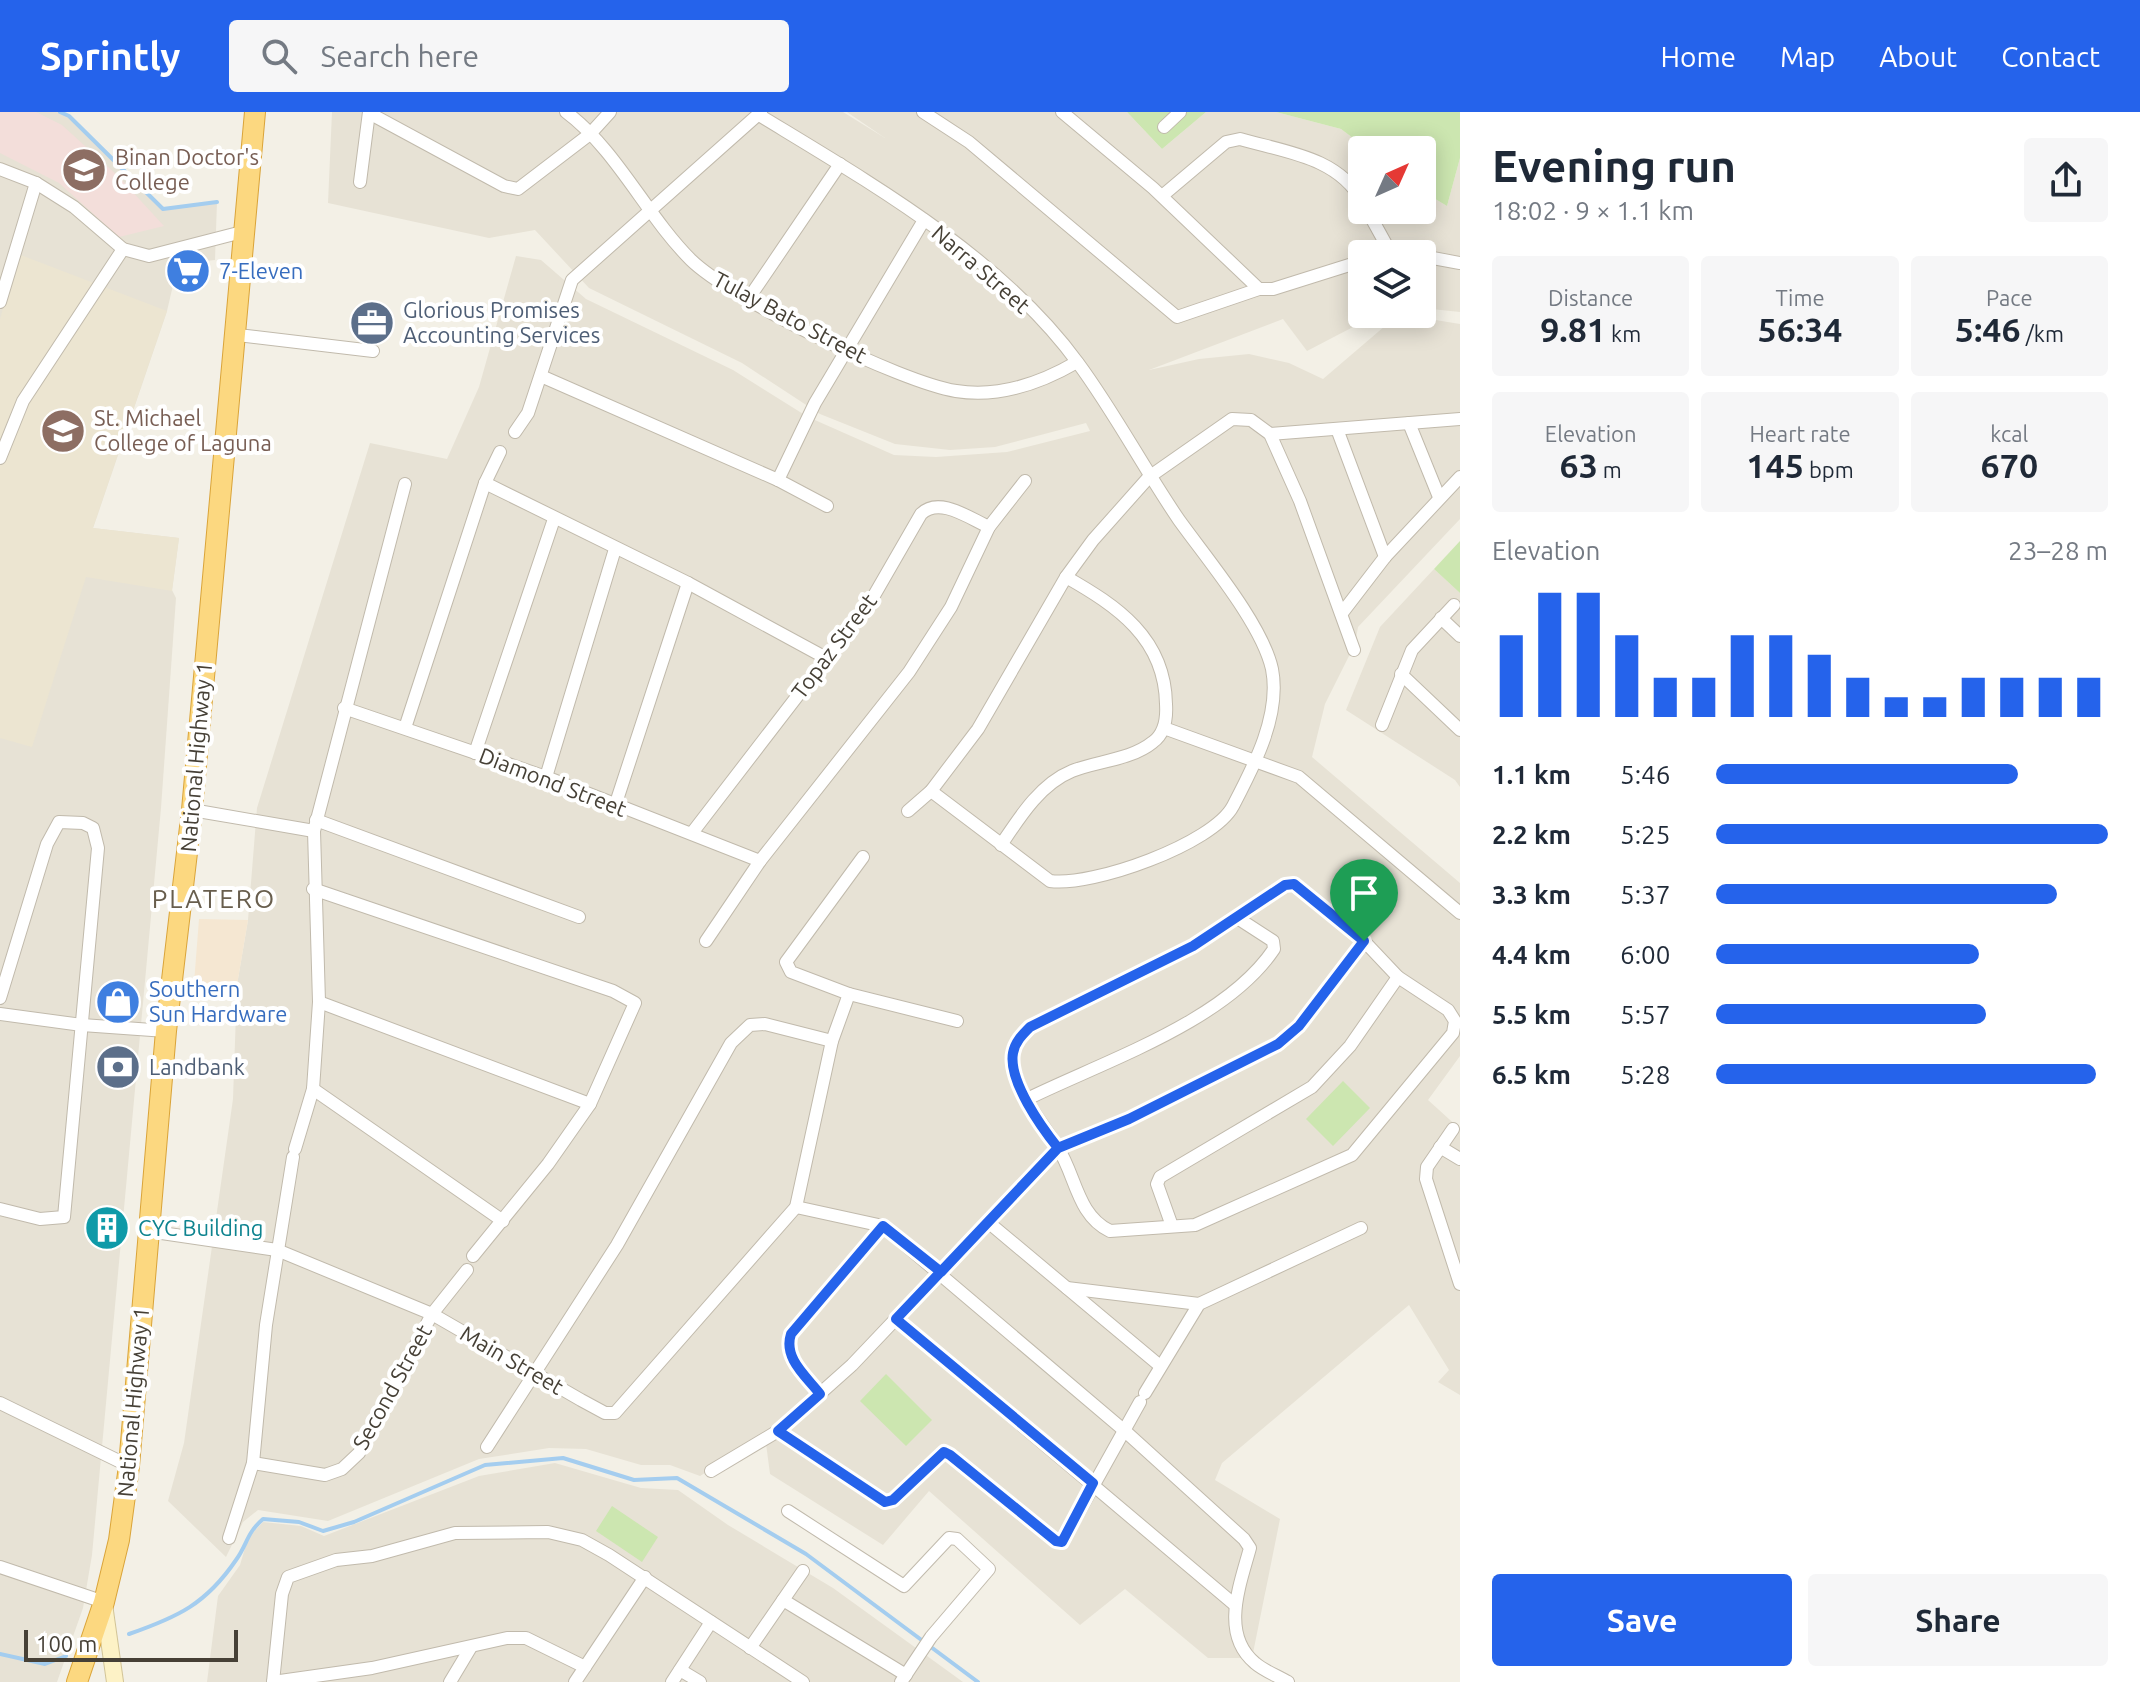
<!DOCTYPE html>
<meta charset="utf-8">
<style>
body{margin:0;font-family:Ubuntu,sans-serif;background:#f6f6f7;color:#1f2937;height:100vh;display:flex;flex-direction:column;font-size:30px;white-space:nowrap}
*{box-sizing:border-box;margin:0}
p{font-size:26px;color:#747a83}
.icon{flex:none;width:44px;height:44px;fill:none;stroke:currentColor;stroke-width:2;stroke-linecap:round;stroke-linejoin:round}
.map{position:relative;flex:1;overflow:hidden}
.panel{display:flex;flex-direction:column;background:#fff;width:680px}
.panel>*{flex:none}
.needle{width:52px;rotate:45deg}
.tools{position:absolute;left:1348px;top:24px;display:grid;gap:16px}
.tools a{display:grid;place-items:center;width:88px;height:88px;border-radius:8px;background:#fff;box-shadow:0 4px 20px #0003;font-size:40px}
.scale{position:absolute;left:24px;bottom:20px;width:214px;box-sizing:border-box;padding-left:8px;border:4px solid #464036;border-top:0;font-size:22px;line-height:28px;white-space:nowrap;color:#464036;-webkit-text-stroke:6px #fff;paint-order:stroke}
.pin{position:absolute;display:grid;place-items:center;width:68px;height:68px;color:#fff;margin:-82px -34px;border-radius:50% 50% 50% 0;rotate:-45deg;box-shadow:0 0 8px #0007}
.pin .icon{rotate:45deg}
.round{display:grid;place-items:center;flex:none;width:84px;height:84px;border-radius:8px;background:#f6f6f7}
.headline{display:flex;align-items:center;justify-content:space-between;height:136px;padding:0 32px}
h1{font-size:44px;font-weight:700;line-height:60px}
.figures{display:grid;grid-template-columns:repeat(3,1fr);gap:12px;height:136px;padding:8px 32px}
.figures div{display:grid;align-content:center;border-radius:8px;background:#f6f6f7;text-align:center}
.figures b{font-size:34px;font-weight:700}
.figures small{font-size:22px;font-weight:400}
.figures p{font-size:22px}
.chart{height:224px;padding:16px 32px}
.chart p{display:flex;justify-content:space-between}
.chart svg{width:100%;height:144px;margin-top:8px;stroke:#2563eb;stroke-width:6}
.action{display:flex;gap:16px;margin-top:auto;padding:16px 32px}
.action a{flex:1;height:92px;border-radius:8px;background:#2563eb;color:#fff;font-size:32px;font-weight:700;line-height:92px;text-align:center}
.action a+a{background:#f6f6f7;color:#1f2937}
ul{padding:0 32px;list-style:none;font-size:26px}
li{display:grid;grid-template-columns:128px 96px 1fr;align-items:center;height:60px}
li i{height:20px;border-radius:10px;background:#2563eb}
header{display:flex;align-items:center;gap:48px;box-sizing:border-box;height:112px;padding:0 40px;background:#2563eb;color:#fff}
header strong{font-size:38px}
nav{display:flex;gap:44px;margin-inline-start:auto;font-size:28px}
.search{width:560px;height:72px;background:#f6f6f7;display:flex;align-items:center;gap:20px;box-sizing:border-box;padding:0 28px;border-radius:8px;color:#747a83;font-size:30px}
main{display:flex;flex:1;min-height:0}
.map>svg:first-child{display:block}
.residential{fill:#e7e2d5}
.commercial{fill:#f5e7d2}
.education{fill:#ece5d1}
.medical{fill:#f3deda}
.green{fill:#cce6b0}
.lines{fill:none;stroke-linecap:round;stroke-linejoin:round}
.stream{stroke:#a4cdef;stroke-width:4}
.minor-casing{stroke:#c1baac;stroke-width:14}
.secondary-casing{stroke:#d2c497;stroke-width:18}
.trunk-casing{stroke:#daa439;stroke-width:22}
.minor{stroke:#fff;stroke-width:12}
.secondary{stroke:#fdf2c6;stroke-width:16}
.trunk{stroke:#fcd880;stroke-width:20}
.route-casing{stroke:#fff;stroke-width:16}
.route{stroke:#2563eb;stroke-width:10}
.labels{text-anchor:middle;stroke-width:8;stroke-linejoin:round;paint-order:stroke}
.education-label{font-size:22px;fill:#785e54;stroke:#fff;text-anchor:start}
.street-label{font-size:22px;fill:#464036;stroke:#fff}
.shop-label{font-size:22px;fill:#366cbe;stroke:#fff;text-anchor:start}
.service-label{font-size:22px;fill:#4e5e75;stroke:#fff;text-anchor:start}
.culture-label{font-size:22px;fill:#0d838f;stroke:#fff;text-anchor:start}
.quarter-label{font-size:26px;letter-spacing:2px;fill:#685e4d;stroke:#fff}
</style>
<header>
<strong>Sprintly</strong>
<div class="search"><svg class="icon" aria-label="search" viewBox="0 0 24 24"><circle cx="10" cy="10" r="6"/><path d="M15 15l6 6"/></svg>Search here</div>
<nav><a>Home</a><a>Map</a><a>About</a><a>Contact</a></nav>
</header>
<main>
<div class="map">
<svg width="1460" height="1570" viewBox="0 0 1460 1570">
<rect width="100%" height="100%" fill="#f3f0e6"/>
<g class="residential">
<path d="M0,0h60l9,4 94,93 54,-7 -2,58 -37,4 -11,47 -74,217 86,10 -7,52 4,8 -15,210 -69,747 -9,53 -26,74h-57z"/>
<path d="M332,0h511l42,26 -38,-26h280l35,37 44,-37h70l65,17 28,21h-7v60h60v-19l25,15 13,-48v154l-38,-4v-54h-60v60h16l-71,37 -24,-32 -134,51 50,-11 50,-5 40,9 34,16 76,-65 61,10v195l-102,108 -3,17 -30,60 -13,53 148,126v173l-32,44 32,29v266l-22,-13 11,-12 -40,-65 -187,158 -7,17 65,39 -28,139h-44l-83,-69 -45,36 -151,-134 -46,54 -113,-71 -5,-38 -65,40 -30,-11h-29l-55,-16 -37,-1 -70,11 -151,62 -70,-11 -15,12 -17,35 -58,-56 16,-58 49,-344 4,-114 11,-65 9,-112 113,-365 77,16 32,-72 37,-131 25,4 45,39 147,71 75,47 86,38 42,2 71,-5 83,-21 -4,-8 -91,24 -45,3 -55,-6 -75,-30 -78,-51 -153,-75 -54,-58 -46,8 -161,-35z"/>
<path d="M1434,457l26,24v194l-5,-7 -109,-70 34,-83z"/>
<path d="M555,1351l86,25 37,2 50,35 105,63 130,94h-756l11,-86 22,-31 8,-27 15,-16 38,4 23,10 155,-60z"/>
</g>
<path class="commercial" d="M199,807l49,1 -11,65 -43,-2z"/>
<path class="education" d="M18,142l149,57 -74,217 86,10 -7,53 -86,-14 -54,170 -32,-9v-419z"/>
<path class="medical" d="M0,0h36l26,13 56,51 46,50 -45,11 -60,-54 -59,-30z"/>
<g class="green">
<path d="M1127,0h79l-44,37z"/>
<path d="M1276,0h184v46l-13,48 -25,-15v-41h-53l-28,-21z"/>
<path d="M1460,429v52l-26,-24z"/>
<path d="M1343,969l27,27 -37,38 -27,-27z"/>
<path d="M886,1262l46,46 -26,26 -46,-45z"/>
<path d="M612,1394l46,31 -16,25 -46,-31z"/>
</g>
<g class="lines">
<g class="stream">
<path d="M60,0l9,4 94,93 54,-7"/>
<path d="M129,1522c49,-17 77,-30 107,-74 12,-17 10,-26 27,-41l36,3 24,9 31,-9 131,-57 78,-7 71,22 43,-2 129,76 172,128"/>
<path d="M0,1542l45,10 21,-8"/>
</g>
<g class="minor-casing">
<g id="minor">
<path d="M566,0c51,38 80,103 125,148 40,39 209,122 265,131 43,7 85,-8 121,-29"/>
<path d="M923,0l46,30 208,175 82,-28h14l89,-28"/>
<path d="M1062,0l91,76 106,101"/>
<path d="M369,1l135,73 14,3 72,-55 20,-22"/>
<path d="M759,3c110,67 242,142 319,248 37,50 66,106 101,157 28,39 83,104 93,149 9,46 -18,97 -39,137 -20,38 -141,81 -183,75l-119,-90"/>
<path d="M1164,15l16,-15"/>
<path d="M0,57l36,14 38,24 49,42 26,7 97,-25"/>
<path d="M360,70l9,-70"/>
<path d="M1162,84l64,-54 14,-3c45,13 98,18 122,62"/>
<path d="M1367,98l21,38"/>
<path d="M1379,142l9,-6 24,6"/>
<path d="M1422,144l38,7"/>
<path d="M749,186l91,-134"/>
<path d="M0,190l36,-119"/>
<path d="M238,223l135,16"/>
<path d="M541,264l237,104 49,26"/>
<path d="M1409,311l30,74"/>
<path d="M1337,317l48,128"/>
<path d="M515,320l13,-19 44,-133 189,-168"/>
<path d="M1270,322l190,-15"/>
<path d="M0,346l23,-57 100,-152"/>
<path d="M778,368l37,-77 109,-183"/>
<path d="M485,371l203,100 138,75"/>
<path d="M1342,501l43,-56 75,-80"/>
<path d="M1441,506l19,18"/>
<path d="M1401,562l59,56"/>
<path d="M344,596l202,69 214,84"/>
<path d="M1382,613l30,-75 42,-45"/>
<path d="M405,616l80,-245 15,-31"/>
<path d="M1164,616l135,49 161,136"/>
<path d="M475,641l79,-234"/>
<path d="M546,665l69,-228"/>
<path d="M615,694l73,-223"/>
<path d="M192,698l122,21"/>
<path d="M908,699l23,-20 47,-62 88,-152 27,-37 56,-63 83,-58 19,1 19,14 30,67 54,149"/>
<path d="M316,708l263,97"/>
<path d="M692,721l180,-234 49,-85c18,-18 48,4 68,13"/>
<path d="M1001,733c18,-27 39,-61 71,-74 25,-10 59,-11 81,-29 12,-9 14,-23 13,-38 -1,-66 -49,-98 -100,-127"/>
<path d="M1294,772l70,57 34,36 50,33 7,11 -2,12 -101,122 -157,70 -85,6c-33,-16 -34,-55 -52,-83 -18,-29 -41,-53 -46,-89 -1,-13 9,-23 18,-32l163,-81 92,-61z"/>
<path d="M313,777l300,102 22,12 -45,101 -42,60 -75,92"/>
<path d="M706,829l54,-80 149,-189 42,-65 38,-80 36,-46"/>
<path d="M849,882l108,27"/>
<path d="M0,886l47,-154 12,-22 24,1 10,5 5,20 -34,369 -24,2 -40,-10"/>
<path d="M319,890l271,102"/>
<path d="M0,902l82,11 84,6"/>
<path d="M313,977l190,132"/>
<path d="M1025,988c79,-39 200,-78 249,-151l-1,-8 -34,-22"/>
<path d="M1453,1017l-26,38 -1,12 34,105"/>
<path d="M1440,1035l20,12"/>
<path d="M295,1037l18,-60 6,-87 -5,-171 91,-347"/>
<path d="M796,1095l87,19 243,206 118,107 6,9c-10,37 -30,86 5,115 9,8 23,13 33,19"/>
<path d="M988,1110l171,143"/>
<path d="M1172,1114l-15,-42 3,-7 152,-90 38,-41 48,-69"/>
<path d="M148,1119l129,19 155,64 149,86 24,13h10l181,-206 36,-166 17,-47 -58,-22 -5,-10 77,-105"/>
<path d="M1067,1176l132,16"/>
<path d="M896,1207l339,286"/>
<path d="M1145,1281l54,-89 162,-76"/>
<path d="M820,1282c-14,-18 -37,-36 -29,-60l92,-108"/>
<path d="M0,1291l129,63"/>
<path d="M778,1319l107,71 8,-2 51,-48 6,3 106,86 6,1 78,-140"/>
<path d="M487,1335l130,-202 114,-202 19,-18 15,-1 67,17"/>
<path d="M253,1351l72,12 17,-6 17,-16 73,-139 35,-44"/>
<path d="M711,1359l67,-40 74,-66 206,-217 71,-29 149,-75 21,-18 65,-85"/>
<path d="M788,1399l116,75 45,-48 8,1 32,30 -58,68 -30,45"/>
<path d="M229,1426l24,-75 13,-138 27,-168"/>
<path d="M0,1455l104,35"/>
<path d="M783,1488l123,75"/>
<path d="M750,1536l53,-77"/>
<path d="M680,1558l20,12"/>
<path d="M273,1570l9,-88 6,-17 48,-17 36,-4 83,-23 93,-1 34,8 27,15 194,127"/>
<path d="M273,1570l99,-14 135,-30h19l59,29"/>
<path d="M450,1570l21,-35"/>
<path d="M575,1570l70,-105"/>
<path d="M672,1570l39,-60"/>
</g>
</g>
<g class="secondary-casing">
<path id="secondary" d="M104,1492l11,78"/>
</g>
<g class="trunk-casing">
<path id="trunk" d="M77,1570l27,-80 15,-62 10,-74 37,-435 26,-221 63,-698"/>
</g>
<use href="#minor" class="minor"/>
<use href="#secondary" class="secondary"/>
<use href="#trunk" class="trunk"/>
</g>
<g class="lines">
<g class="route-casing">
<path id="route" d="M1364,829l-65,85 -21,18 -149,75 -71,29 -117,124 -58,-46 -92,108c-8,24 15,42 29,60l-42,37 107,71 8,-2 51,-48 6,3 106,86 6,1 31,-59 -197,-164 162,-171c-16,-20 -50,-67 -45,-95 2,-11 9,-18 17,-26l163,-81 92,-61 9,-1 70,57"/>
</g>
<use href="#route" class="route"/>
</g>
<defs>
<g id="university-disc" transform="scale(2.3)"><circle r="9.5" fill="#8d6e63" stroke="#fff"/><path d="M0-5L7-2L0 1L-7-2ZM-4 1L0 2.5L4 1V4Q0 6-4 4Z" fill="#fff"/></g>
<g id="supermarket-disc" transform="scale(2.3)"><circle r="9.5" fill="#3f7fe0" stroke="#fff"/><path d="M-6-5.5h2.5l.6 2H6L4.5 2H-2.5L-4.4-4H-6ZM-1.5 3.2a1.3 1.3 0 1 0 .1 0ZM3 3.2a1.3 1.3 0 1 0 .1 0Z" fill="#fff"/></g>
<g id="office-disc" transform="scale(2.3)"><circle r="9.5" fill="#5c6f8a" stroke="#fff"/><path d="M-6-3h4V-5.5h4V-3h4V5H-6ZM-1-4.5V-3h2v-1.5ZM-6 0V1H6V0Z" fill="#fff"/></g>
<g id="shop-disc" transform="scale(2.3)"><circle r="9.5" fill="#3f7fe0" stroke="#fff"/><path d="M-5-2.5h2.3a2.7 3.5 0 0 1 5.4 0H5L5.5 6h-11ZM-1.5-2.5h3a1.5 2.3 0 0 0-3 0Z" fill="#fff"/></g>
<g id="bank-disc" transform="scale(2.3)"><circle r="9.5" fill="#5c6f8a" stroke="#fff"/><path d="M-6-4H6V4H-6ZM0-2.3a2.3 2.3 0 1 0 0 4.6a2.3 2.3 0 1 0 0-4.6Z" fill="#fff"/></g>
<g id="building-disc" transform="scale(2.3)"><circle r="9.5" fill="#0f9aa8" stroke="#fff"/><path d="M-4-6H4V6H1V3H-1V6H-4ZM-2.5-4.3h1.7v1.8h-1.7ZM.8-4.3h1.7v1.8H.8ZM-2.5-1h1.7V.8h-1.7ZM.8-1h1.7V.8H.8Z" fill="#fff"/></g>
</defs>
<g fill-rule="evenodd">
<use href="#university-disc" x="84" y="58"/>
<use href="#supermarket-disc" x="188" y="159"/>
<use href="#office-disc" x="372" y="211"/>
<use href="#university-disc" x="63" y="319"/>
<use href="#shop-disc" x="118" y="890"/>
<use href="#bank-disc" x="118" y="955"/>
<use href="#building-disc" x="107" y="1116"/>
</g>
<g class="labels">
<g class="education-label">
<text x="115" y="53">Binan Doctor's<tspan x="115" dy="25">College</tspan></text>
<text x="94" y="314">St. Michael<tspan x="94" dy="25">College of Laguna</tspan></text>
</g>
<g class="street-label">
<text transform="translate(981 157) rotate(41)" y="8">Narra Street</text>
<text transform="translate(790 205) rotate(28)" y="8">Tulay Bato Street</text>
<text transform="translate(834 534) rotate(-53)" y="8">Topaz Street</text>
<text transform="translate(196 645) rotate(-85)" y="8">National Highway 1</text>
<text transform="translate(553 670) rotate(21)" y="8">Diamond Street</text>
<text transform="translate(512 1248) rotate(30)" y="8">Main Street</text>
<text transform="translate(392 1275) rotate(-61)" y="8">Second Street</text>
<text transform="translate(133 1290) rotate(-85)" y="8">National Highway 1</text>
</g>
<g class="shop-label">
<text x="219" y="167">7-Eleven</text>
<text x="149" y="885">Southern<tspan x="149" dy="25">Sun Hardware</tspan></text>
</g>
<g class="service-label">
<text x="403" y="206">Glorious Promises<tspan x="403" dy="25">Accounting Services</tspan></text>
<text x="149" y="963">Landbank</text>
</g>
<g class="culture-label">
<text x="138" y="1124">CYC Building</text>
</g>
<g class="quarter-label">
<text x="214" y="796">PLATERO</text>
</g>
</g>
</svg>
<div class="tools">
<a><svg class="needle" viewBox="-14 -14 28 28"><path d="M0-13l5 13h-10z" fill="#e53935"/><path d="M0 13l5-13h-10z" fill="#747a83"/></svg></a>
<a><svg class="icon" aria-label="layers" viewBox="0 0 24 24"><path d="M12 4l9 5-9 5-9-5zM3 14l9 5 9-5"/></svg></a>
</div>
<div class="scale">100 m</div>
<div class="pin" style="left:1364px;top:829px;background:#1e9e55"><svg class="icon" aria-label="arrive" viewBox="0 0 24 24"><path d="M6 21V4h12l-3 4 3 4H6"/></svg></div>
</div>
<section class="panel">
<div class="headline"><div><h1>Evening run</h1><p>18:02 · 9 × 1.1 km</p></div><a class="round"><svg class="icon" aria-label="share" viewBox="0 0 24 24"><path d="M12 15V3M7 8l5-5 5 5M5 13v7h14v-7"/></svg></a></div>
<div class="figures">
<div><p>Distance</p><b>9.81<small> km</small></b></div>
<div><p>Time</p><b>56:34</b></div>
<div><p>Pace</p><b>5:46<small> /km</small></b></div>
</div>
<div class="figures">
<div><p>Elevation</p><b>63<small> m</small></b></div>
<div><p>Heart rate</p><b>145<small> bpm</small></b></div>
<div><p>kcal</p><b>670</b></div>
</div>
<div class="chart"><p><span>Elevation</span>23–28 m</p>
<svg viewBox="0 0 160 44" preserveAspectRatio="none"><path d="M5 44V19M15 44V6M25 44V6M35 44V19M45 44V32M55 44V32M65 44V19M75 44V19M85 44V25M95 44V32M105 44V38M115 44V38M125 44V32M135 44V32M145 44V32M155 44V32"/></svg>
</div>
<ul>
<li><b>1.1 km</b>5:46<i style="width:77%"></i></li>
<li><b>2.2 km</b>5:25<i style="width:100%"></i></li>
<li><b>3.3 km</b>5:37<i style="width:87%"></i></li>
<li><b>4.4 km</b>6:00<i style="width:67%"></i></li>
<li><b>5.5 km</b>5:57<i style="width:69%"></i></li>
<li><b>6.5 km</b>5:28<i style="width:97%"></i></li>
</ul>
<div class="action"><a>Save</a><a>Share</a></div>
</section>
</main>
